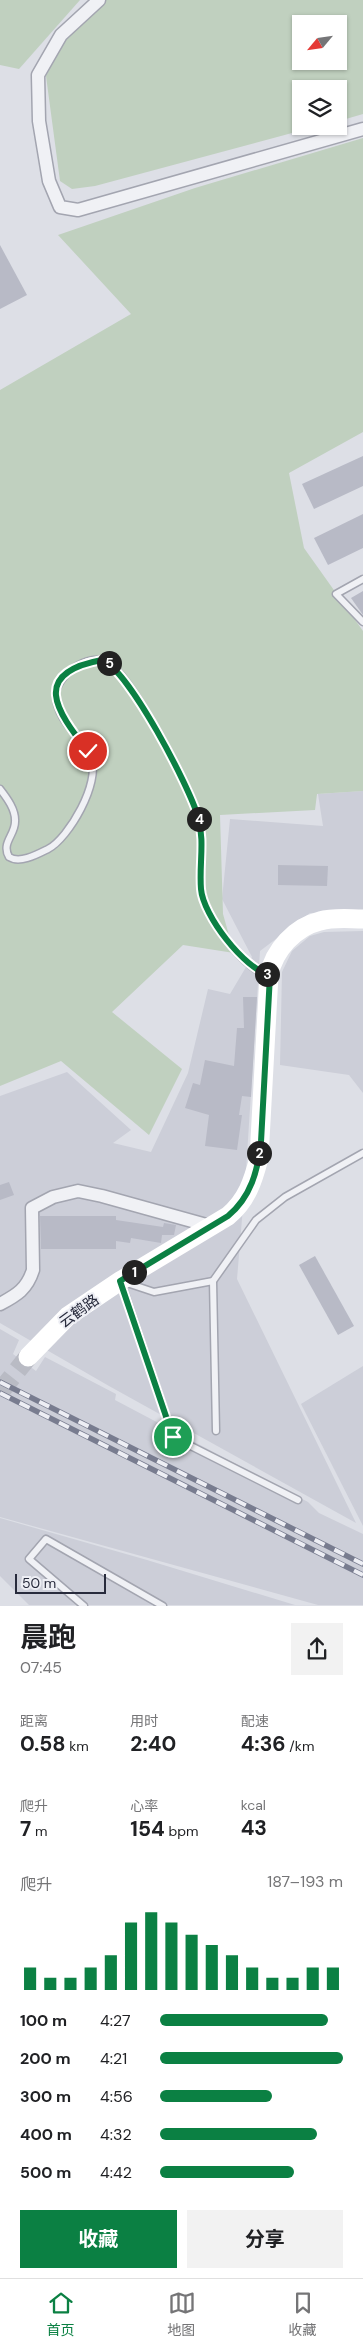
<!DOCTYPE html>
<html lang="zh">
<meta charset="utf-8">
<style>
body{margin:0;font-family:"DM Sans","Noto Sans SC",sans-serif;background:#f2f2f2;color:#202124;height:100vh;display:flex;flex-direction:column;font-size:19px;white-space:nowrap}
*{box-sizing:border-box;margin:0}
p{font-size:16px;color:#757577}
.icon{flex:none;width:28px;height:28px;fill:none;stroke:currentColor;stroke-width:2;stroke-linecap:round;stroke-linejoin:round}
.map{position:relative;height:1606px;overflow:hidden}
.details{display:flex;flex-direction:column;background:#fff;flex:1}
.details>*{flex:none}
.needle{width:32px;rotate:241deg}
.controls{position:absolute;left:292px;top:15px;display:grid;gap:10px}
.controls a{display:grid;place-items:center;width:55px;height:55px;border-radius:0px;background:#fff;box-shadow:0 1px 4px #0004;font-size:25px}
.scale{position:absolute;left:15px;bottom:12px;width:91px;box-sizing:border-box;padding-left:5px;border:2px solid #282b3c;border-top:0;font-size:14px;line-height:18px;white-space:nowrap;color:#282b3c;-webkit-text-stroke:4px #edeef4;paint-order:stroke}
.pin{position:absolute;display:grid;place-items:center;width:42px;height:42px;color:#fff;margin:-21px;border:2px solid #fff;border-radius:50%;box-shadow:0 1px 5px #0007}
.km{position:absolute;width:25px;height:25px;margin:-12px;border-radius:50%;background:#222;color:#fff;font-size:14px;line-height:25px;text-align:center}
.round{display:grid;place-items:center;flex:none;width:52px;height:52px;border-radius:0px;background:#f2f2f2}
.head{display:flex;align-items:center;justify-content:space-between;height:85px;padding:0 20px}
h1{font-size:28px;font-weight:700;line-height:38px}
.stats{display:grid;grid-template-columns:repeat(3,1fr);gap:8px;height:85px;padding:5px 20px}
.stats div{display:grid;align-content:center}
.stats b{font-size:21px;font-weight:700}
.stats small{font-size:14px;font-weight:400}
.stats p{font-size:14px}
.chart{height:140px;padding:10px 20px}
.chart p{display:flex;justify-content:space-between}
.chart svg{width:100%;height:90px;margin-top:5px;stroke:#0b8043;stroke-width:6}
.cta{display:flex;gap:10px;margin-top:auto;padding:10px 20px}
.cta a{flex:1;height:58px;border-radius:0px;background:#0b8043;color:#fff;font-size:20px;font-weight:700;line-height:58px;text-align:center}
.cta a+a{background:#f2f2f2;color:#202124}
ul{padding:0 20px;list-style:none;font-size:16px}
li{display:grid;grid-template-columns:80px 60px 1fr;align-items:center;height:38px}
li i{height:12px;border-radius:6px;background:#0b8043}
.dock{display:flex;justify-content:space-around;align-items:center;height:70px;border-top:1px solid #e0e0e0;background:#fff;font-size:14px;color:#757577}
.dock a{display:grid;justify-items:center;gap:2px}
.dock .current{color:#0b8043}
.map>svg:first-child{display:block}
.built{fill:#ccced8}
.green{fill:#c0d0bf;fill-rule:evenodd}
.building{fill:#b8bac6}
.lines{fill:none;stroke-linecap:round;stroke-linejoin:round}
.secondary-tunnel{stroke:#b9bbc4;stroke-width:19;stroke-dasharray:19 9;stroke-linecap:butt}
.lane-casing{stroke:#a3a5b0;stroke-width:9}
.street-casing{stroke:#a3a5b0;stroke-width:15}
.lane{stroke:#f0f1f5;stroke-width:6}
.street{stroke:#f0f1f5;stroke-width:12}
.secondary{stroke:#fff;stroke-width:19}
.rail-casing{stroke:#787c8f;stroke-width:5.5}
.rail{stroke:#edeef4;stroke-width:4;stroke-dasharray:11;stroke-linecap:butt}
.route-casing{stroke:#fff;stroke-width:10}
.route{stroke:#0b8043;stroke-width:6}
.labels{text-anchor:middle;stroke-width:4;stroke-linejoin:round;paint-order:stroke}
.street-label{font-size:15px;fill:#282b3c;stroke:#edeef4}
</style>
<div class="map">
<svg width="363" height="1606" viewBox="0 0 363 1606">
<rect width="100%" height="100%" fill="#dddfe6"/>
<g class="built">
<path d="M363,791v121l-53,1 -50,38 -14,220 -9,108 119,244 -247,-137 -109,-63v-227l67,-24 64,58 -18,13 38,9 37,-79 20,-84 22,5 22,-37 -30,-58 8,-80 93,7 -5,-32z"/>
<path d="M363,931v162l-14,-18 -69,-10 2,-93 10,-21 18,-15 14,-4z"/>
<path d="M0,1329l19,11 -6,14 23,17 9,-14 71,37 -1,6 193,102 11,11 44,21v71h-45l-318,-88z"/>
<path d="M363,1366v160l-62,-122z"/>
<path d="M0,1518l147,42 148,45h-266l-29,-29z"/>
</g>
<g class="green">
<path d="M0,0h80l-61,69 -19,-4z"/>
<path d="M106,0h257v114l-24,7v-32h-38v37h17l-223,60 -23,3 -12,-8 -14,-105 18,-35zM301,24h38v37h-38z"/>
<path d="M363,138v294l-74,41 15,75 59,83v160l-46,3 -2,16 -95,5 3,99 11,39 -51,-8 -71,67 70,57 -33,66 -88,-74 -61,25v-696l131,-76 -73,-79 137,-47z"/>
</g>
<g class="building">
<path d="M0,245l27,50 -27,14z"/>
<path d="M363,456v30l-49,23 -12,-25z"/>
<path d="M363,514v34l-35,17 -14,-27z"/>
<path d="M363,591v24l-12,-17z"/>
<path d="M278,865l50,1 -1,20 -49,-1z"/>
<path d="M243,997h14l-6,100 -9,-1 -3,19h3l-5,35 -32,-4 4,-31 -24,-7 8,-25 7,2 5,-25 29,6 3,-38h7z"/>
<path d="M9,1182l5,13 -14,5v-15z"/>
<path d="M40,1216h76v4l47,7 1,-4 12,2 -2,10h-12l-1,8 -30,-5 -1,5 -14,-2v8h-75z"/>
<path d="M315,1256l39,70 -16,9 -39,-70z"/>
</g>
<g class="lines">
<path class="secondary-tunnel" d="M0,1392l28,-35"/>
<g class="lane-casing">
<g id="lane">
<path d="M363,579l-27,15 27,28"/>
<path d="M0,789c7,9 16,21 15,33 0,13 -14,21 -6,35 11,7 29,-3 39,-8 21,-11 53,-67 43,-91 -9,-22 -33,-35 -35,-61 -2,-21 33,-45 51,-35 24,13 84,127 91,155 7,24 1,47 3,71 2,26 42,81 67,87"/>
<path d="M121,1282l52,155 125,63"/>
<path d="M124,1282l30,10 59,-11"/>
<path d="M216,1431l-3,-150 43,-61 29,-23 78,-44"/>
<path d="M84,1606l-55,-47 17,-20 117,67"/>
</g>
</g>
<g class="street-casing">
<g id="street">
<path d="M99,0l-38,35 -23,40 1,46 10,60 11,26 18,3 285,-81"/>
<path d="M0,1304c17,-9 27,-15 33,-34l-1,-62 21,-11 25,-6 24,5 108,30"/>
</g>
</g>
<use href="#lane" class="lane"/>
<use href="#street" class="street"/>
<path class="secondary" d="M28,1357l40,-41 52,-35 108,-65c19,-16 25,-35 31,-58l10,-183c5,-25 26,-48 51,-54 14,-4 29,-2 43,-2"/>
<g class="rail-casing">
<g id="rail">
<path d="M0,1382l363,182"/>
<path d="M0,1393l363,182"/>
</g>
</g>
<use href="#rail" class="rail"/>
</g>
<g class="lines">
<g class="route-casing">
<path id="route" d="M88,751c-32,-40 -58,-78 14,-91 27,10 88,128 96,157 7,24 1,47 3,72 2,26 43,80 69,86l-9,167c-3,28 -10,55 -33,74l-108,65 53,156"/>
</g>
<use href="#route" class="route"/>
</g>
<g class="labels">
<g class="street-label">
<text transform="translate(79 1311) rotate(-36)" y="5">云鹤路</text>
</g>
</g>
</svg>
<div class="controls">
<a><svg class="needle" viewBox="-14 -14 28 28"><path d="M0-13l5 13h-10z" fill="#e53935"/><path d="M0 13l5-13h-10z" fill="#757577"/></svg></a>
<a><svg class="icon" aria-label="layers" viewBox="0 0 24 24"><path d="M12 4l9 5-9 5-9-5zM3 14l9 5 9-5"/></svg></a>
</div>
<div class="scale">50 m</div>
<div class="pin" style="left:173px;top:1437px;background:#1e9e55"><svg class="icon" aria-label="arrive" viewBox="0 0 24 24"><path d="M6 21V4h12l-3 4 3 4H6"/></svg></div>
<div class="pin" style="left:88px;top:751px;background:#d93025"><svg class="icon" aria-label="check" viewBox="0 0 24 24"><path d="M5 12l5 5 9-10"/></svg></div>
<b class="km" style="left:134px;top:1272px">1</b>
<b class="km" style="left:259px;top:1153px">2</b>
<b class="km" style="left:267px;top:974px">3</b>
<b class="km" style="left:199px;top:819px">4</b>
<b class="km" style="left:109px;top:663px">5</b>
</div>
<section class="details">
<div class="head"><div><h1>晨跑</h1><p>07:45</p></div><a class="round"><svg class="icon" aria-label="share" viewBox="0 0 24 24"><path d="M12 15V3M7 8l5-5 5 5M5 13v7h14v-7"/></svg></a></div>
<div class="stats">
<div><p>距离</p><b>0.58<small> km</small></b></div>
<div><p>用时</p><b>2:40</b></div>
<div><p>配速</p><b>4:36<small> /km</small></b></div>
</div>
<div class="stats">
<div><p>爬升</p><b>7<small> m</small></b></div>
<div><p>心率</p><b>154<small> bpm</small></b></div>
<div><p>kcal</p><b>43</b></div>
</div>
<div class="chart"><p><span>爬升</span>187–193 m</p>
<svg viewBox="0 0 160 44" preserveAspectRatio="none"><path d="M5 44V33M15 44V38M25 44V38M35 44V33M45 44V27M55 44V11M65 44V6M75 44V11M85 44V17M95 44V22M105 44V27M115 44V33M125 44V38M135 44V38M145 44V33M155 44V33"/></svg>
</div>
<ul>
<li><b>100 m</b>4:27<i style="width:92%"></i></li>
<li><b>200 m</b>4:21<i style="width:100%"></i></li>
<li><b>300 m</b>4:56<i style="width:61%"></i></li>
<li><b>400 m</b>4:32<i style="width:86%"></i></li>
<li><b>500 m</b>4:42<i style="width:73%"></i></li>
</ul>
<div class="cta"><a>收藏</a><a>分享</a></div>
</section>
<nav class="dock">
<a class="current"><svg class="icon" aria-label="home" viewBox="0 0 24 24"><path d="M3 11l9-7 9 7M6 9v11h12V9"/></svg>首页</a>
<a><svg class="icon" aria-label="map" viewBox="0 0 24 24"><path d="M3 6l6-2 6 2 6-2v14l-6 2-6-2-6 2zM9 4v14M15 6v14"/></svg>地图</a>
<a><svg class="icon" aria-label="saved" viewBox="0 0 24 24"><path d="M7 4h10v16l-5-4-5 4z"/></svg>收藏</a>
</nav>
